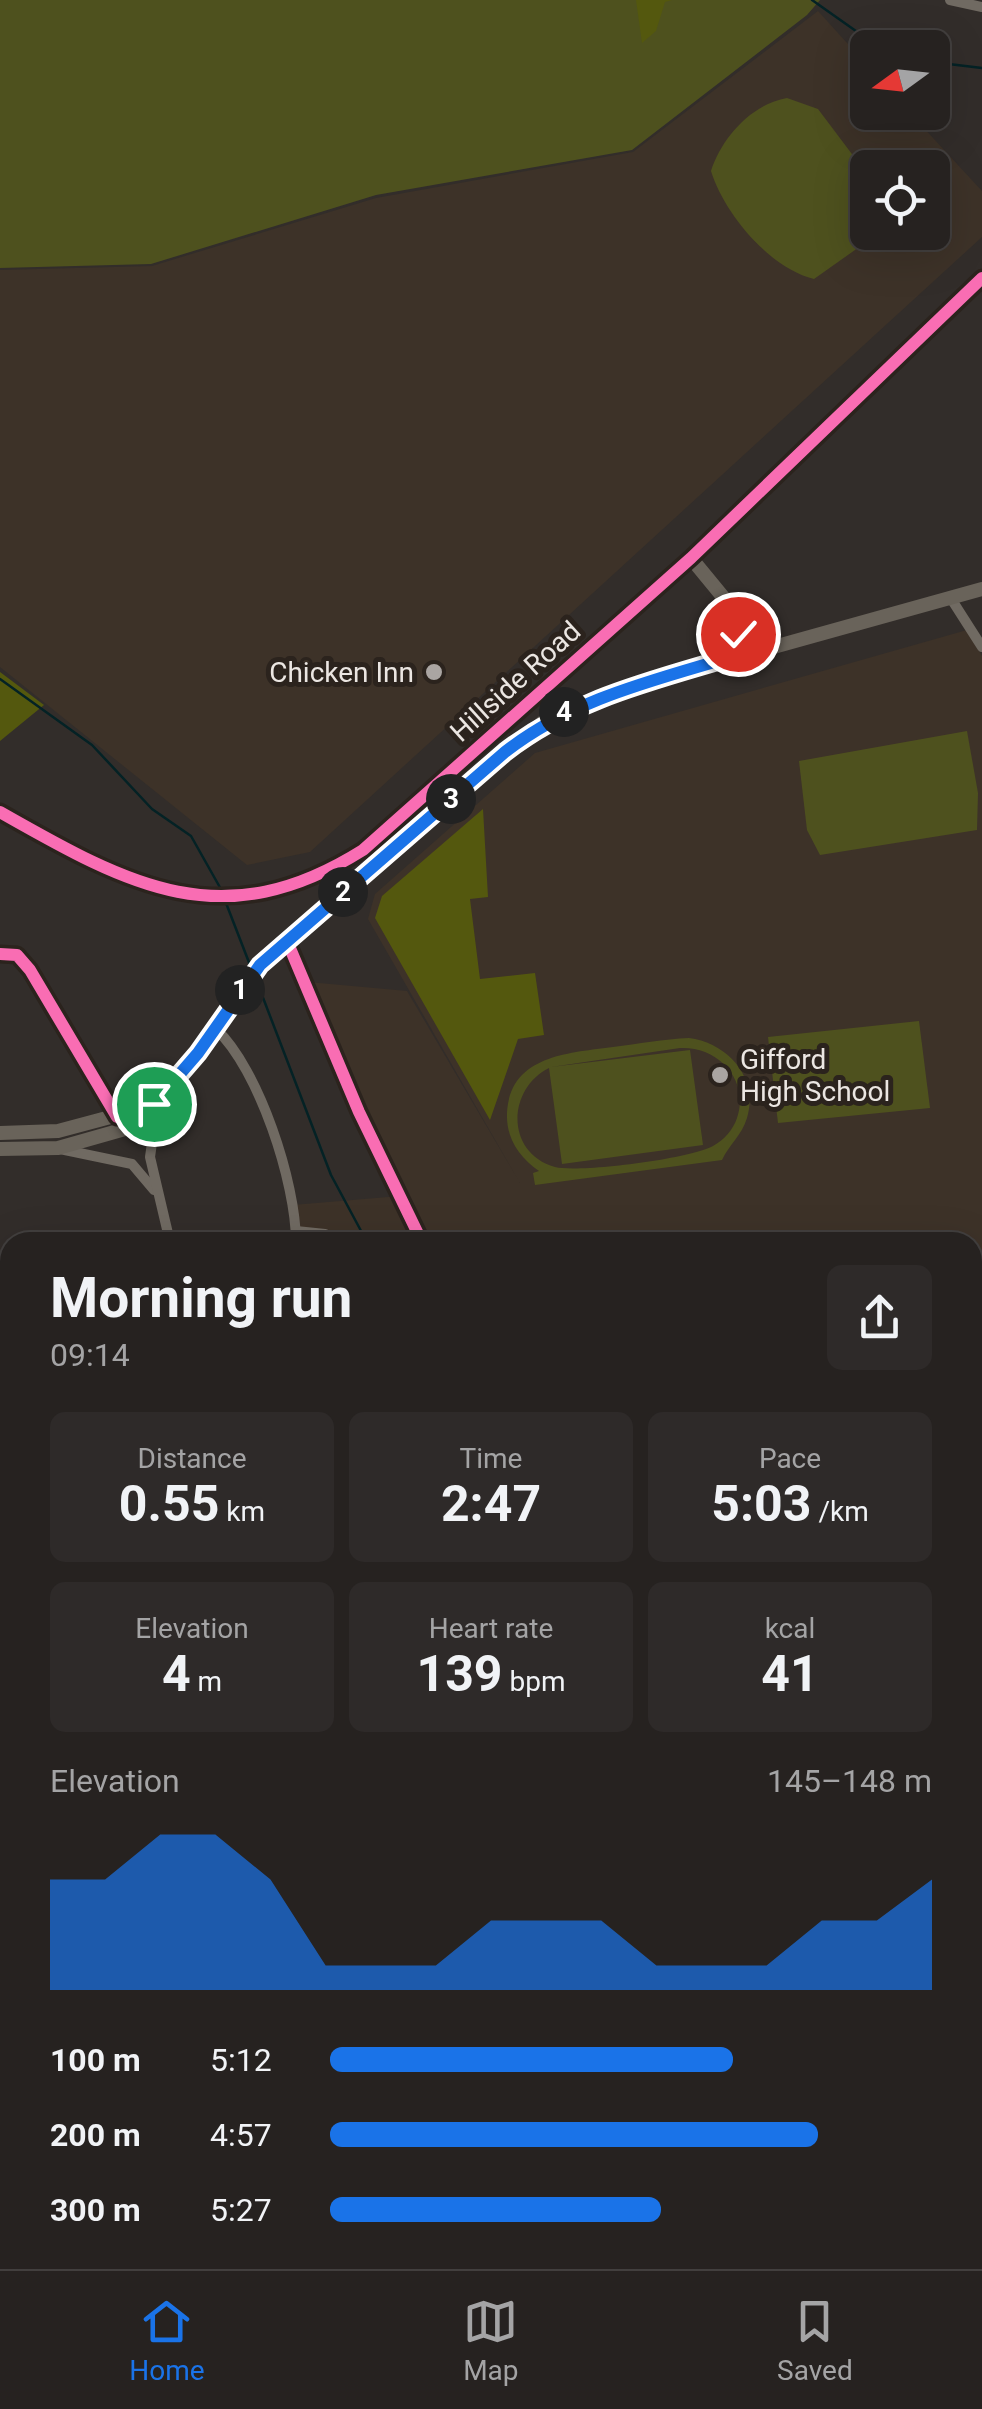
<!DOCTYPE html>
<meta charset="utf-8">
<style>
body{margin:0;font-family:Roboto,sans-serif;background:#2e2a29;color:#f1f3f6;height:100vh;display:flex;flex-direction:column;font-size:38px;white-space:nowrap}
*{box-sizing:border-box;margin:0}
p{font-size:32px;color:#a4a4a5}
.icon{flex:none;width:55px;height:55px;fill:none;stroke:currentColor;stroke-width:2;stroke-linecap:round;stroke-linejoin:round}
.map{position:relative;flex:1;overflow:hidden}
.side{position:absolute;left:0px;top:1232px;width:982px;height:1038px;display:flex;flex-direction:column;background:#262220;border-radius:30px 30px 0 0;box-shadow:0 10px 40px #0002,0 0 0 2px #423f3e}
.side>*{flex:none}
.needle{width:65px;rotate:255deg}
.fabs{position:absolute;left:850px;top:30px;display:grid;gap:20px}
.fabs a{display:grid;place-items:center;width:100px;height:100px;border-radius:15px;background:#262220;box-shadow:0 10px 40px #0002,0 0 0 2px #423f3e;font-size:50px}
.pin{position:absolute;display:grid;place-items:center;width:85px;height:85px;color:#fff;margin:-42px;border:5px solid #fff;border-radius:50%;box-shadow:0 2px 10px #0007}
.km{position:absolute;width:50px;height:50px;margin:-25px;border-radius:50%;background:#222;color:#fff;font-size:28px;line-height:50px;text-align:center}
.round{display:grid;place-items:center;flex:none;width:105px;height:105px;border-radius:15px;background:#2e2a29}
.summary{display:flex;align-items:center;justify-content:space-between;height:170px;padding:0 50px}
h1{font-size:55px;font-weight:700;line-height:75px}
.stats{display:grid;grid-template-columns:repeat(3,1fr);gap:15px;height:170px;padding:10px 50px}
.stats div{display:grid;align-content:center;border-radius:15px;background:#2e2a29;text-align:center}
.stats b{font-size:50px;font-weight:700}
.stats small{font-size:28px;font-weight:400}
.stats p{font-size:28px}
.chart{height:280px;padding:20px 50px}
.chart p{display:flex;justify-content:space-between}
.chart svg{width:100%;height:180px;margin-top:10px;fill:#1a73e8;opacity:.7}
ul{padding:0 50px;list-style:none;font-size:32px}
li{display:grid;grid-template-columns:160px 120px 1fr;align-items:center;height:75px}
li i{height:25px;border-radius:12px;background:#1a73e8}
.dock{display:flex;justify-content:space-around;align-items:center;height:140px;border-top:2px solid #423f3e;background:#262220;font-size:28px;color:#a4a4a5}
.dock a{display:grid;justify-items:center;gap:5px}
.dock .selected{color:#1a73e8}
.map>svg:first-child{display:block}
.built{fill:#3d3228;fill-rule:evenodd}
.green{fill:#4e511e;fill-rule:evenodd}
.forest{fill:#54580e}
.lines{fill:none;stroke-linecap:round;stroke-linejoin:round}
.stream{stroke:#042225;stroke-width:2.5}
.street{stroke:#706a62;stroke-width:10}
.secondary{stroke:#69635a;stroke-width:14}
.highway{stroke:#6e6861;stroke-width:18}
.cycleway-casing{stroke:#2b231d;stroke-width:19}
.cycleway{stroke:#f96db3;stroke-width:12}
.route-casing{stroke:#fff;stroke-width:20}
.route{stroke:#1a73e8;stroke-width:12}
.poi-dot{fill:#aaa5a2;stroke:#2b231d;stroke-width:4}
.labels{text-anchor:middle;stroke-width:10;stroke-linejoin:round;paint-order:stroke}
.poi-label{font-size:28px;fill:#ebe6e2;stroke:#2b231d;text-anchor:end}
.street-label{font-size:28px;fill:#ebe6e2;stroke:#2b231d}
</style>
<div class="map">
<svg width="982" height="2269" viewBox="0 0 982 2269">
<rect width="100%" height="100%" fill="#322d2a"/>
<g class="built">
<path d="M818,11l49,54 1,47 42,1 72,78v46l-672,615 -63,13 -247,-198v-397l152,-4 224,-68 257,-46zM868,168h64v64h-64z"/>
<path d="M967,630l15,26v621l-9,5 -1,-40h-679v-37l107,-9 -92,-214 99,9 113,192 -152,-264 7,-25 160,-141z"/>
<path d="M982,1300v969h-919l4,-9h905v-958z"/>
</g>
<g class="green">
<path d="M0,0h820l-13,15 -175,135 -256,45 -225,69 -151,4z"/>
<path d="M787,98l31,11 49,65 1,58 11,1 -65,46c-45,-11 -90,-66 -103,-108 10,-32 40,-67 76,-73z"/>
<path d="M967,731l11,62 -1,37 -157,25 -13,-25 -8,-69z"/>
<path d="M919,1021l11,87 -152,15 -10,-86z"/>
<path d="M689,1038c39,5 70,40 58,80 -5,17 -18,27 -25,42l-187,25 -2,-12 6,-2c-20,-14 -33,-33 -32,-58 3,-58 62,-60 106,-66 25,-3 51,-8 76,-9zM680,1048c38,-2 70,32 57,70 -4,12 -13,22 -24,28 -23,13 -134,27 -158,21 -50,-14 -48,-78 -6,-99l13,96 141,-19 -13,-95 -139,17z"/>
</g>
<g class="forest">
<path d="M636,0h36l-7,2 -9,29 -14,12z"/>
<path d="M0,672l44,33 -44,36z"/>
<path d="M483,809l5,88 -18,2 10,80 55,-6 9,62 -26,4 -28,81 -115,-202 7,-22z"/>
</g>
<g class="lines">
<g class="stream">
<path d="M812,0l68,48"/>
<path d="M932,62l50,6"/>
<path d="M0,679l92,66 60,64 39,27 31,55"/>
<path d="M226,903l24,62"/>
<path d="M257,982l74,193 36,67"/>
<path d="M915,2260l3,9"/>
</g>
<g class="street">
<path d="M950,0l32,7"/>
<path d="M950,597l32,50"/>
<path d="M287,941l72,171 63,130"/>
<path d="M0,954l17,1 13,15 87,147"/>
<path d="M216,1029c43,40 80,154 80,213"/>
<path d="M60,1149l72,15 22,26"/>
<path d="M296,1231l29,3 6,8"/>
<path d="M170,1242l-20,-85 3,-21 21,-51"/>
<path d="M0,1316h10"/>
<path d="M0,1335h10"/>
<path d="M972,1474l10,32"/>
<path d="M0,1694h10"/>
<path d="M0,1711h10"/>
<path d="M972,1757l10,-2"/>
<path d="M972,1947l10,-2"/>
<path d="M0,2070h10"/>
<path d="M972,2078l10,1"/>
<path d="M972,2212l10,4"/>
<path d="M895,2260l3,9"/>
<path d="M935,2260l3,9"/>
<path d="M336,2269l4,-9"/>
<path d="M450,2269l3,-9"/>
<path d="M628,2269l4,-9"/>
<path d="M813,2269l4,-9"/>
</g>
<g class="secondary">
<path d="M691,558l37,45 13,52"/>
<path d="M0,812c130,74 223,126 363,38l328,-292 291,-280"/>
<path d="M0,1133l58,-2 86,-23"/>
<path d="M0,1149l58,-1 67,-19 51,-48 84,-116 283,-243 33,-16 97,-31 309,-86"/>
<path d="M972,1303l10,-6"/>
<path d="M0,1510h10"/>
<path d="M0,1529h10"/>
<path d="M0,2234l10,-4"/>
<path d="M391,2260l9,9"/>
</g>
<g class="highway">
<path d="M0,1883h10"/>
<path d="M0,1896h10"/>
<path d="M972,2025l10,5"/>
<path d="M972,2047l10,8"/>
</g>
<g class="cycleway-casing">
<g id="cycleway">
<path d="M0,812c130,74 223,126 363,38l328,-292 291,-280"/>
<path d="M287,941l72,171 63,130"/>
<path d="M0,954l17,1 13,15 87,147"/>
</g>
</g>
<use href="#cycleway" class="cycleway"/>
</g>
<g class="lines">
<g class="route-casing">
<path id="route" d="M154,1104l44,-51 62,-88 245,-213c71,-55 151,-72 236,-98l-3,-20"/>
</g>
<use href="#route" class="route"/>
</g>
<g class="poi-dot">
<circle cx="434" cy="672" r="10"/>
<circle cx="720" cy="1075" r="10"/>
</g>
<g class="labels">
<g class="poi-label">
<text x="414" y="682">Chicken Inn</text>
<text x="740" y="1069" text-anchor="start">Gifford<tspan x="740" dy="32">High School</tspan></text>
</g>
<g class="street-label">
<text transform="translate(515 681) rotate(-42)" y="10">Hillside Road</text>
</g>
</g>
</svg>
<div class="fabs">
<a><svg class="needle" viewBox="-14 -14 28 28"><path d="M0-13l5 13h-10z" fill="#e53935"/><path d="M0 13l5-13h-10z" fill="#a4a4a5"/></svg></a>
<a><svg class="icon" aria-label="locate" viewBox="0 0 24 24"><circle cx="12" cy="12" r="6"/><path d="M12 2v4M12 18v4M2 12h4M18 12h4"/></svg></a>
</div>
<div class="pin" style="left:154px;top:1104px;background:#1e9e55"><svg class="icon" aria-label="arrive" viewBox="0 0 24 24"><path d="M6 21V4h12l-3 4 3 4H6"/></svg></div>
<div class="pin" style="left:738px;top:634px;background:#d93025"><svg class="icon" aria-label="check" viewBox="0 0 24 24"><path d="M5 12l5 5 9-10"/></svg></div>
<b class="km" style="left:240px;top:990px">1</b>
<b class="km" style="left:343px;top:892px">2</b>
<b class="km" style="left:451px;top:799px">3</b>
<b class="km" style="left:564px;top:712px">4</b>
<section class="side">
<div class="summary"><div><h1>Morning run</h1><p>09:14</p></div><a class="round"><svg class="icon" aria-label="share" viewBox="0 0 24 24"><path d="M12 15V3M7 8l5-5 5 5M5 13v7h14v-7"/></svg></a></div>
<div class="stats">
<div><p>Distance</p><b>0.55<small> km</small></b></div>
<div><p>Time</p><b>2:47</b></div>
<div><p>Pace</p><b>5:03<small> /km</small></b></div>
</div>
<div class="stats">
<div><p>Elevation</p><b>4<small> m</small></b></div>
<div><p>Heart rate</p><b>139<small> bpm</small></b></div>
<div><p>kcal</p><b>41</b></div>
</div>
<div class="chart"><p><span>Elevation</span>145–148 m</p>
<svg viewBox="0 0 160 44" preserveAspectRatio="none"><path d="M0 44V17L10 17L20 6L30 6L40 17L50 38L60 38L70 38L80 27L90 27L100 27L110 38L120 38L130 38L140 27L150 27L160 17V44z"/></svg>
</div>
<ul>
<li><b>100 m</b>5:12<i style="width:67%"></i></li>
<li><b>200 m</b>4:57<i style="width:81%"></i></li>
<li><b>300 m</b>5:27<i style="width:55%"></i></li>
</ul>
</section>
</div>
<nav class="dock">
<a class="selected"><svg class="icon" aria-label="home" viewBox="0 0 24 24"><path d="M3 11l9-7 9 7M6 9v11h12V9"/></svg>Home</a>
<a><svg class="icon" aria-label="map" viewBox="0 0 24 24"><path d="M3 6l6-2 6 2 6-2v14l-6 2-6-2-6 2zM9 4v14M15 6v14"/></svg>Map</a>
<a><svg class="icon" aria-label="saved" viewBox="0 0 24 24"><path d="M7 4h10v16l-5-4-5 4z"/></svg>Saved</a>
</nav>
